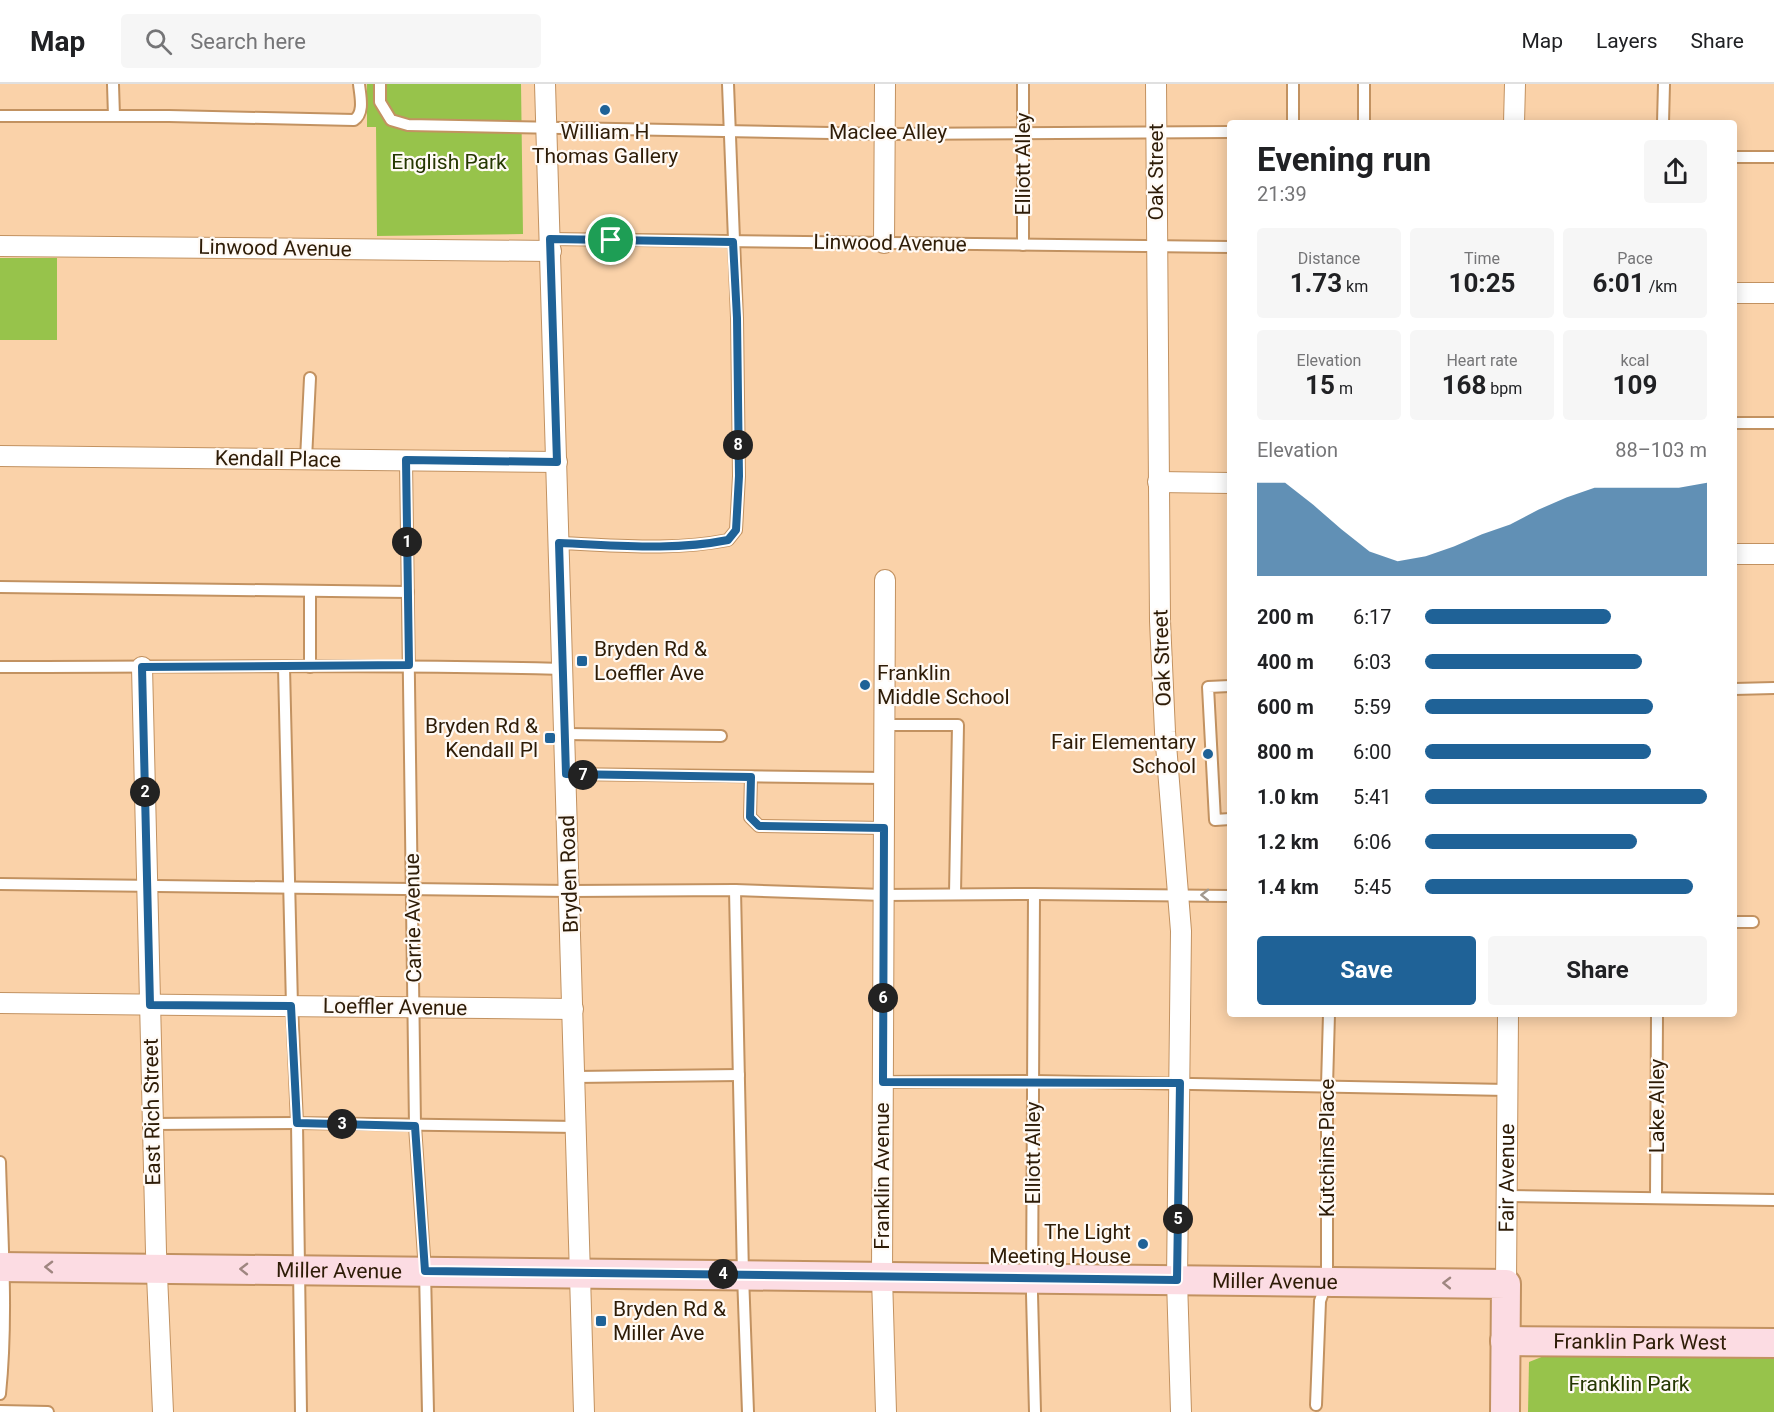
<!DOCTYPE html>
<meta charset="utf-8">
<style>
body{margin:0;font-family:Roboto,sans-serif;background:#f6f6f6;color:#202124;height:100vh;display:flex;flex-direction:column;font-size:22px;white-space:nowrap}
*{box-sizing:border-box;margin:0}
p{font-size:20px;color:#757577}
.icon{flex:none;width:33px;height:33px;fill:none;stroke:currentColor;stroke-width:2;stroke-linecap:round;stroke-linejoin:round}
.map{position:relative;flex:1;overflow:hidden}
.details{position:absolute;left:1227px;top:36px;width:510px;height:897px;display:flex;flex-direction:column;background:#fff;border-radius:6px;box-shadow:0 3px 15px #0003}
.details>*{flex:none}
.pin{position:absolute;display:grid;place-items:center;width:51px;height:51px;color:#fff;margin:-26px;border:3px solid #fff;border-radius:50%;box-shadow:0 2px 6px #0007}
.km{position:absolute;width:30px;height:30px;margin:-15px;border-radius:50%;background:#222;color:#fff;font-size:16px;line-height:30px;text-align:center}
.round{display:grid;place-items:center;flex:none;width:63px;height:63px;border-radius:6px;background:#f6f6f6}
.summary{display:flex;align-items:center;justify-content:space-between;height:102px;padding:0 30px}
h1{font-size:33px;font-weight:700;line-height:45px}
.metrics{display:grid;grid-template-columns:repeat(3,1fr);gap:9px;height:102px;padding:6px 30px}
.metrics div{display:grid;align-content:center;border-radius:6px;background:#f6f6f6;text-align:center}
.metrics b{font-size:26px;font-weight:700}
.metrics small{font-size:16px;font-weight:400}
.metrics p{font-size:16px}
.chart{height:168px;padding:12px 30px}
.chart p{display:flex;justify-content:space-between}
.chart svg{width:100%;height:108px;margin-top:6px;fill:#1f6297;opacity:.7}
.action{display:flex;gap:12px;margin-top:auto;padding:12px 30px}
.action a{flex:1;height:69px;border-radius:6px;background:#1f6297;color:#fff;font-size:24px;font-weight:700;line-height:69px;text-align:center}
.action a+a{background:#f6f6f6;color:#202124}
ul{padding:0 30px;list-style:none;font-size:20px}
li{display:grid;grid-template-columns:96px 72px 1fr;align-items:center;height:45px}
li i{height:15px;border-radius:8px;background:#1f6297}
header{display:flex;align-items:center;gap:36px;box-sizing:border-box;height:84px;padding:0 30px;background:#fff;border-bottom:2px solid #e0e0e0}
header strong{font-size:28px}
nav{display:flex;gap:33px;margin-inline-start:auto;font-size:21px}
.search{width:420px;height:54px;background:#f6f6f6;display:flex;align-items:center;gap:15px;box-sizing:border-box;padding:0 21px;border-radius:6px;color:#757577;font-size:22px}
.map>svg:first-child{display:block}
.green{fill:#97c34b}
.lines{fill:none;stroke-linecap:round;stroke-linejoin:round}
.lane-casing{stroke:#c29261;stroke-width:14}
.street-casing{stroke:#c29261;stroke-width:22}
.secondary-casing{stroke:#c29261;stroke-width:32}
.lane{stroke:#fff;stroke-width:10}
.street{stroke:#fff;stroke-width:20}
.secondary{stroke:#fcdce3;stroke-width:28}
.oneway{stroke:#a1998f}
.oneway2{stroke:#9f8680}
.route-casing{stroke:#fff;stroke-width:12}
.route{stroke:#1f6297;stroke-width:8}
.poi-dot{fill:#1f6297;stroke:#fffaf5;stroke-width:2}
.labels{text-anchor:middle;stroke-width:4.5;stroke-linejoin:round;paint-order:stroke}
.poi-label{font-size:21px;fill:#2e1c07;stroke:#fffaf5;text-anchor:start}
.street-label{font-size:21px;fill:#2e1c07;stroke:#fffaf5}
.park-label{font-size:21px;fill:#263802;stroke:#fffaf5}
</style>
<header>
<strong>Map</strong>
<div class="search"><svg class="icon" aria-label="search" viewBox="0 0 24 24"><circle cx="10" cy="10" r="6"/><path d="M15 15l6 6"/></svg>Search here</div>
<nav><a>Map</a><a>Layers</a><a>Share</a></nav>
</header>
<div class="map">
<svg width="1774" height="1328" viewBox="0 0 1774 1328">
<rect width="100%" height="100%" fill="#fad2a9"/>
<g class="green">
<path d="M367,0h154l2,150 -146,2 -1,-109h-9z"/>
<rect x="0" y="174" width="57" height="82"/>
<path d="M1549,1270l225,3v55h-246l1,-50z"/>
</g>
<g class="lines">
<g class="lane-casing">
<g id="lane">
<path d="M113,0l1,32"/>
<path d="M380,0v18l11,18 17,5 477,9 345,-2"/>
<path d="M1023,0v161"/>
<path d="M0,32h169l185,4c11,-7 6,-25 5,-36"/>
<path d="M1293,39v-39"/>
<path d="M1364,39v-39"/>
<path d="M1663,39l1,-39"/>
<path d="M1734,73h40"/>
<path d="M550,155l680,8"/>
<path d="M1734,339h40"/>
<path d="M306,375l4,-81"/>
<path d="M406,377l9,665 10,145 3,141"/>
<path d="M559,459c56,2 114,8 169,-3l8,-10 3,-54 -2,-158 -9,-234"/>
<path d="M0,503l408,5"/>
<path d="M310,507v76"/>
<path d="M0,583c188,0 375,-3 563,2"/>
<path d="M284,583l8,339 5,117 4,289"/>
<path d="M1230,602l-22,1 7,133 15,-1"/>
<path d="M1734,605l40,-1"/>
<path d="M884,641h74l-3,169"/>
<path d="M565,650l156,2"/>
<path d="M566,690l318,4"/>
<path d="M751,693l-1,40 9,9 125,2"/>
<path d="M0,800l569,7 166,-1 148,5 151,-1 196,2"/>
<path d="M735,806l8,385 5,137"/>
<path d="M1034,810l-2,400 3,118"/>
<path d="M1734,838h19"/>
<path d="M575,993l164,-2"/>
<path d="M883,998l150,-1 474,9"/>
<path d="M153,1040l144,-1 279,4"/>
<path d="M0,1078c2,77 8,155 0,232"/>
<path d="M1507,1112l267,4"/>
<path d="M1656,1114l1,-184"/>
<path d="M1316,1321l4,-104 7,-20v-195l2,-72"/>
<path d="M0,1327l48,1"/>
</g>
</g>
<g class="street-casing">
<g id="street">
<path d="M545,0l39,1328"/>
<path d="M1156,0l4,537 5,111 16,199 -4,349 4,132"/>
<path d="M1514,39l1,-39"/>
<path d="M884,159l1,-159"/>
<path d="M0,162l551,5"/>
<path d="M1734,209h40"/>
<path d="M0,372l557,6"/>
<path d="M1158,398l72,1"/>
<path d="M1734,470h40"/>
<path d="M885,496l-3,697 4,135"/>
<path d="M142,583l14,585 7,160"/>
<path d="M0,919l573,6"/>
<path id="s1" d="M1506,1200l2,-270"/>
</g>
</g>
<g class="secondary-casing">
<g id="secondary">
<path id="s2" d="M0,1183l1506,17 -1,128"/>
<path id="s3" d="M1505,1257l269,2"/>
</g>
</g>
<use href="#lane" class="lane"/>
<use href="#street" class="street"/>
<use href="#secondary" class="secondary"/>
</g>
<defs><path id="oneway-chevron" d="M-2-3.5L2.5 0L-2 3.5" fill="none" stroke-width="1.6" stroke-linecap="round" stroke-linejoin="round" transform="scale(1.5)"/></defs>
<use class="oneway" href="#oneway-chevron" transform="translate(1205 811) rotate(-179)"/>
<g class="oneway2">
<use href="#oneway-chevron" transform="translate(49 1183) rotate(-179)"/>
<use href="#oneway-chevron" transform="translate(244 1185) rotate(-179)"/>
<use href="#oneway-chevron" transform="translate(1447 1199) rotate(-179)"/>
</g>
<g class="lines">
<g class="route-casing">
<path id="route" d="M550,155l183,3 4,76 2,158 -3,54 -8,10c-55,11 -113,5 -169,3l7,231 185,3 -1,40 9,9 125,2 -1,254 297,1 -3,197 -752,-9 -10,-145 -118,-3 -6,-117 -141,-1 -8,-338 267,-2 -3,-205 151,2z"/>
</g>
<use href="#route" class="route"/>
</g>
<g class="poi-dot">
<circle cx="605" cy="26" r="6"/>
<rect x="576" y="571" width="12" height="12" rx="3"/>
<circle cx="865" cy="601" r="6"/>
<rect x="544" y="648" width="12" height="12" rx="3"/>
<circle cx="1208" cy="670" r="6"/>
<circle cx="1143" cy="1160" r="6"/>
<rect x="595" y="1231" width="12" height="12" rx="3"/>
</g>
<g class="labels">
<g class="poi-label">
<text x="605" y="55" text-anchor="middle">William H<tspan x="605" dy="24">Thomas Gallery</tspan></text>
<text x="594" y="572">Bryden Rd &amp;<tspan x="594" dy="24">Loeffler Ave</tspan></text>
<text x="877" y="596">Franklin<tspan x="877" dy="24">Middle School</tspan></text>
<text x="538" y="649" text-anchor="end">Bryden Rd &amp;<tspan x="538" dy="24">Kendall Pl</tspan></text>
<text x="1196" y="665" text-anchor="end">Fair Elementary<tspan x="1196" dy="24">School</tspan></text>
<text x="1131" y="1155" text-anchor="end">The Light<tspan x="1131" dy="24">Meeting House</tspan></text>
<text x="613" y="1232">Bryden Rd &amp;<tspan x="613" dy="24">Miller Ave</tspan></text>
</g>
<g class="street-label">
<text x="888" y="55">Maclee Alley</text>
<text transform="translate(1023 80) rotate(-90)" y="7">Elliott Alley</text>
<text transform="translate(1156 88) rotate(-90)" y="7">Oak Street</text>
<text transform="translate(890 159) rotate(1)" y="7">Linwood Avenue</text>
<text transform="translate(275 164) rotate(1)" y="7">Linwood Avenue</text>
<text transform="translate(278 375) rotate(1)" y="7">Kendall Place</text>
<text transform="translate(1162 574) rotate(-92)" y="7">Oak Street</text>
<text transform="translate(569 790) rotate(-92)" y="7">Bryden Road</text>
<text transform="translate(413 834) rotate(-91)" y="7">Carrie Avenue</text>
<text transform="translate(395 923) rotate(1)" y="7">Loeffler Avenue</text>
<text transform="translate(1657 1022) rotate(-90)" y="7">Lake Alley</text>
<text transform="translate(152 1028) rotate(-91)" y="7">East Rich Street</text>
<text transform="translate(1327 1064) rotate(-90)" y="7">Kutchins Place</text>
<text transform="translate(1033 1069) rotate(-90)" y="7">Elliott Alley</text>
<text transform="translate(882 1092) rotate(-90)" y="7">Franklin Avenue</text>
<text dy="7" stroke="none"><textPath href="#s1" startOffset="106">Fair Avenue</textPath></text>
<text dy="7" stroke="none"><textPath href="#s2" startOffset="339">Miller Avenue</textPath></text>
<text dy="7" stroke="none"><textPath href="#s2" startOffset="1275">Miller Avenue</textPath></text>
<text dy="7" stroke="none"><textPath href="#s3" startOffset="135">Franklin Park West</textPath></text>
</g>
<g class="park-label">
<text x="449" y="85">English Park</text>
<text x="1629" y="1307">Franklin Park</text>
</g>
</g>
</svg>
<div class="pin" style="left:611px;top:156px;background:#1e9e55"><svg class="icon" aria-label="arrive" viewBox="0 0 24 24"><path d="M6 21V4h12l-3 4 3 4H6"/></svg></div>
<b class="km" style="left:407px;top:458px">1</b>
<b class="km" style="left:145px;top:708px">2</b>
<b class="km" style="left:342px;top:1040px">3</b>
<b class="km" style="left:723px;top:1190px">4</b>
<b class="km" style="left:1178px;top:1135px">5</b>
<b class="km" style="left:883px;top:914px">6</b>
<b class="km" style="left:583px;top:691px">7</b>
<b class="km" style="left:738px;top:361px">8</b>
<section class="details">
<div class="summary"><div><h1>Evening run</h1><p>21:39</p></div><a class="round"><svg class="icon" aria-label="share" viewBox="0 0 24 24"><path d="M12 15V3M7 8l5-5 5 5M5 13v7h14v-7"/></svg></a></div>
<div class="metrics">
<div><p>Distance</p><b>1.73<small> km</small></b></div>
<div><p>Time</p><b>10:25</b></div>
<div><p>Pace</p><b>6:01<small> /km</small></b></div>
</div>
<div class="metrics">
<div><p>Elevation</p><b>15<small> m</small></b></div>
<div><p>Heart rate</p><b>168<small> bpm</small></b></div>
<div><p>kcal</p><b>109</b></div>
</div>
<div class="chart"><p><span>Elevation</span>88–103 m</p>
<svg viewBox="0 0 160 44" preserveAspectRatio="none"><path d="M0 44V6L10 6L20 15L30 25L40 34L50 38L60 36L70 32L80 27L90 23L100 17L110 12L120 8L130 8L140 8L150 8L160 6V44z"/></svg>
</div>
<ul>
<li><b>200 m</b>6:17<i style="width:66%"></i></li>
<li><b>400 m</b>6:03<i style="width:77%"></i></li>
<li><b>600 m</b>5:59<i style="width:81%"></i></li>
<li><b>800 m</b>6:00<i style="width:80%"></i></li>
<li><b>1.0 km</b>5:41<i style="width:100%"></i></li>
<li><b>1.2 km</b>6:06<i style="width:75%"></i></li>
<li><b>1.4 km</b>5:45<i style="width:95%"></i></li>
</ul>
<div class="action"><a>Save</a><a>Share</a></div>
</section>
</div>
